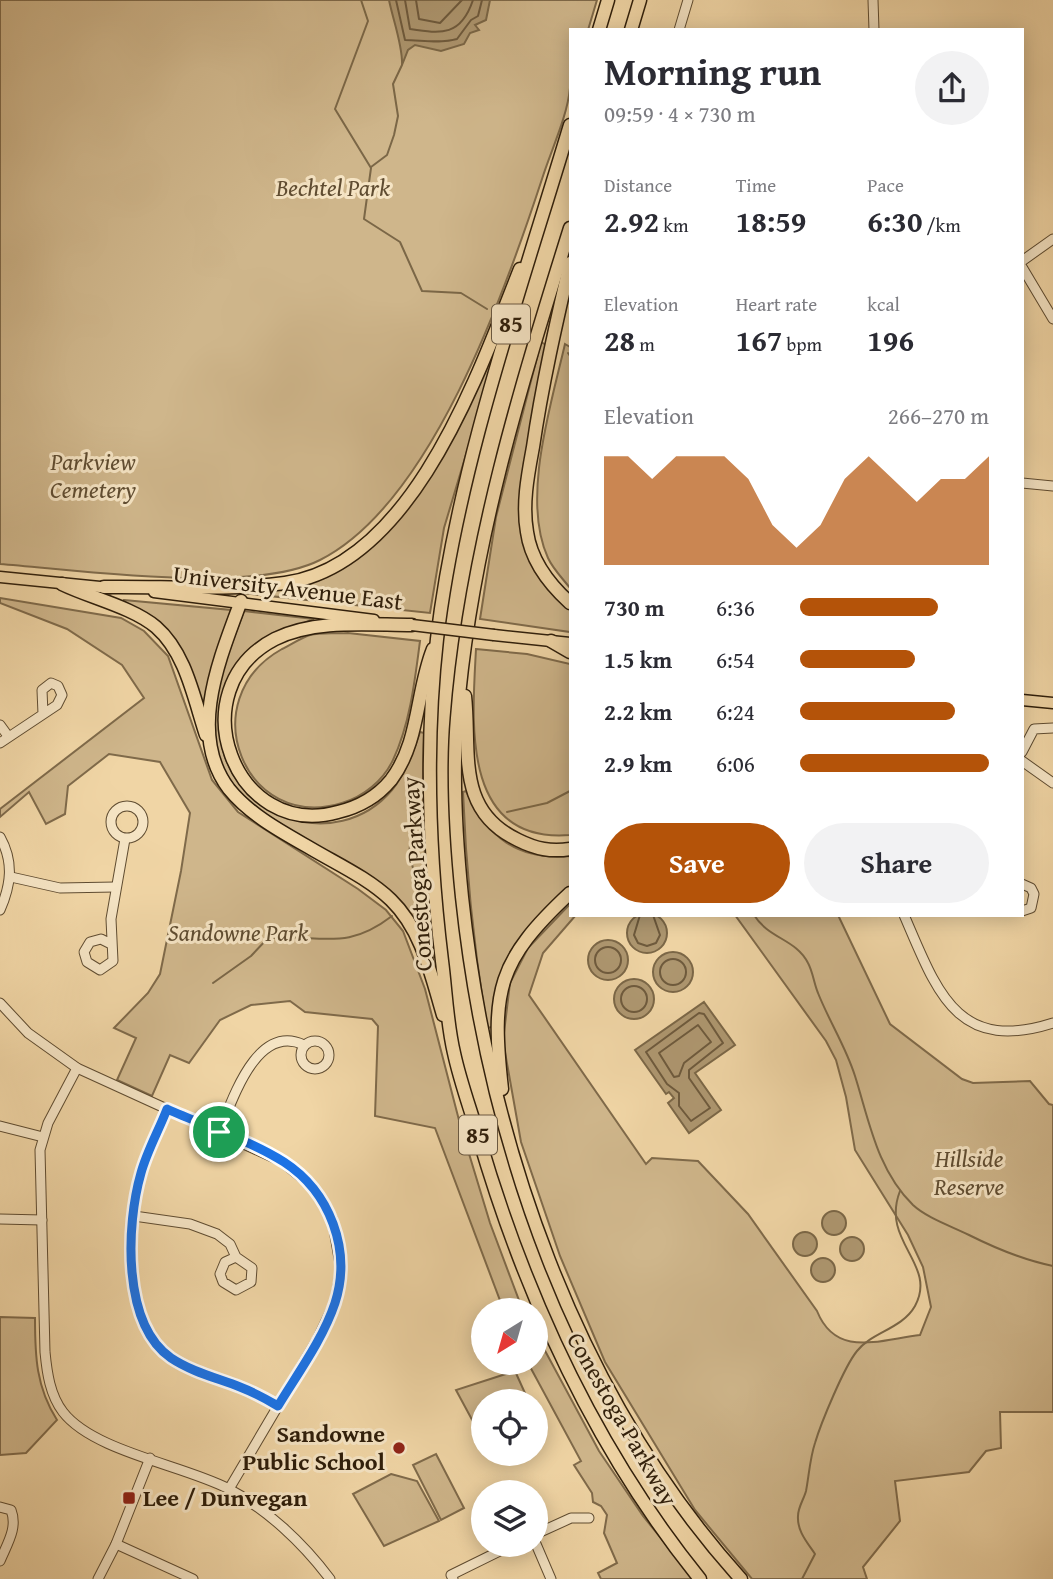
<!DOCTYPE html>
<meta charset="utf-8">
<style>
body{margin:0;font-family:"Gentium Book Plus",serif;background:#f2f2f3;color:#2b2b33;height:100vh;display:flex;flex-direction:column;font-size:26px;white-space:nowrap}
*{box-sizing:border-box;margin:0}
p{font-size:23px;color:#7c7c81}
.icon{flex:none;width:38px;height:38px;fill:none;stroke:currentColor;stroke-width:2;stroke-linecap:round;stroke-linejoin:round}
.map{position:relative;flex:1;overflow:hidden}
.details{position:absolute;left:569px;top:28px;width:455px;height:889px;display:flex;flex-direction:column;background:#fff;border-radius:0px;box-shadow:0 4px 18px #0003}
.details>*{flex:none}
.needle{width:46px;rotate:217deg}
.fabs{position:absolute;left:471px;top:1298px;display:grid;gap:14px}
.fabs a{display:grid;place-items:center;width:77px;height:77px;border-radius:50%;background:#fff;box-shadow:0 4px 18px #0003;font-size:35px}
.pin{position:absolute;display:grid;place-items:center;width:60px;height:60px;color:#fff;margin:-30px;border:4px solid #fff;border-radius:50%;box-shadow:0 2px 7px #0007}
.round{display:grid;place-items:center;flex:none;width:74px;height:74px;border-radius:37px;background:#f2f2f3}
.headline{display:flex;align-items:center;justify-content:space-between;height:119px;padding:0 35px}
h1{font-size:38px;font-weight:700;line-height:52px}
.stats{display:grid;grid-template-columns:repeat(3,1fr);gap:10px;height:119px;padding:7px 35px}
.stats div{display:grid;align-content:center}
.stats b{font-size:30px;font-weight:700}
.stats small{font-size:19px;font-weight:400}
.stats p{font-size:19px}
.chart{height:196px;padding:14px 35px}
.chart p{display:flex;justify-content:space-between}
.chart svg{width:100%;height:126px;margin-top:7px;fill:#b45309;opacity:.7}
.primary-button{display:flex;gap:14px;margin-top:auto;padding:14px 35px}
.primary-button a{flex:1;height:80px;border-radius:42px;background:#b45309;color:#fff;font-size:28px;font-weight:700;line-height:80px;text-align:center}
.primary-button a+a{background:#f2f2f3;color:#2b2b33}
ul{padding:0 35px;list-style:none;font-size:23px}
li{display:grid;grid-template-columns:112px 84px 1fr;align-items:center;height:52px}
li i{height:18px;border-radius:9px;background:#b45309}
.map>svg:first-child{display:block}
.green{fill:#cfb68b;stroke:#7f6a4a;stroke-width:2}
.water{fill:#ae9770;stroke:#7b6747;stroke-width:2}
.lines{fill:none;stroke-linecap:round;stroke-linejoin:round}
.shore{stroke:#6e5a3d;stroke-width:2}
.stream{stroke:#7b6747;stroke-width:2}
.minor-casing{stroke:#5f4c31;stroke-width:11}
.major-casing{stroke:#2f1e0a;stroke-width:13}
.highway-casing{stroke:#2f1e0a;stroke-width:15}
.minor{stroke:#f5e4c4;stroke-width:9}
.major{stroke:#f0d5a5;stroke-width:10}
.highway{stroke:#f0d5a5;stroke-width:12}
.major-bridge-casing{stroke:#2f1e0a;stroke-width:13;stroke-linecap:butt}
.major-bridge{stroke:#f0d5a5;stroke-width:10}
.route-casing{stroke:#fff;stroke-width:14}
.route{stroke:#1a73e8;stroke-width:9}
.poi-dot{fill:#8f2418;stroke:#f5e4c4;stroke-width:2.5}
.labels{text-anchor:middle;stroke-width:6;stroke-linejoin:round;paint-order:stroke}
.shield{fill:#f5e4c4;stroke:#6a5942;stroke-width:2}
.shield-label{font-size:23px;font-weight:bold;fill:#2f1e0a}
.park-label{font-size:24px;font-style:italic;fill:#5f4c31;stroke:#f5e4c4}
.street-label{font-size:24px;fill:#2f1e0a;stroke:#f5e4c4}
.poi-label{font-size:24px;font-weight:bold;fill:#2f1e0a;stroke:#f5e4c4;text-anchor:end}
</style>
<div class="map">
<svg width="1053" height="1579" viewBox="0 0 1053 1579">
<rect width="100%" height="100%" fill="#f0d5a5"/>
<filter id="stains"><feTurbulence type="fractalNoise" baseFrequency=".00286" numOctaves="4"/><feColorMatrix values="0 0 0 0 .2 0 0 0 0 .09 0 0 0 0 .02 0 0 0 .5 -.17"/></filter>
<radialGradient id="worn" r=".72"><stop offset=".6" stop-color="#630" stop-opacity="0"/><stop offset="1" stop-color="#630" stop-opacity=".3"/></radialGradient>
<g class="green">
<path d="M0,0h597l-9,30h-18c0,19 3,39 0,58 -3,30 -19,62 -28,91 -37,113 -111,325 -222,381 -69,35 -240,10 -320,4z"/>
<path d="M541,342l5,3 -23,186 38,71 9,8v22l-90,-13 16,-102z"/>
<path d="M565,344l5,3v241c-7,-9 -17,-19 -22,-30 -27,-59 3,-153 17,-214z"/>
<path d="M492,350l5,1 -53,177 -14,85 -189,-20 57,-8 99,-69z"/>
<path d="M0,598l121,20 23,13 24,25 44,124 26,32 120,77 28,21 17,21 22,58 35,135 30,99 33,88h-19l-69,-183 -60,-12 3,-90 -6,-7 -67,-7 -15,-11 -39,4 -31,15 -31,43 -19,-8 -18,41 -35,-16 19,-42 -22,-10 34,-35 12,-19 21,-103 9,-58 -30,-51 -51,-8 -41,32 -3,28 -19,10 -17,-32 -29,25v-8l144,-111 -22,-33 -55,-36 -67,-26z"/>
<path d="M124,600l107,10 -17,50 -11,47 -25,-62 -53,-40z"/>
<path d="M244,611l70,8c-38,15 -42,19 -68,49 -6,7 -17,15 -21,24 -6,12 -6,29 -5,42 8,83 116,122 172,56 14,-17 21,-38 28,-58l4,1c-3,76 0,149 10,224l-4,1 -26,-51 -139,-91c-16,-13 -34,-28 -45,-47 -24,-44 8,-114 24,-158z"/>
<path d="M348,633l72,8c-5,39 -10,83 -27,119 -10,21 -30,37 -51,43 -97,30 -151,-103 -60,-154 8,-4 19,-11 28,-14 12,-3 26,-1 38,-2z"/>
<path d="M476,649l51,5 43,10v171c-109,9 -98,-112 -94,-186z"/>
<path d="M466,791c22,46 51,70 104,65v34c-50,46 -74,66 -78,137l-5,1c-13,-79 -21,-156 -24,-236z"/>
<path d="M570,904v11h6l-33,38 -14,42 117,169 6,-6 46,3 50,53 69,97c19,47 61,29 103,24l11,-28 -8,-40 -15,-32 -53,-85 -9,-53 -10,-37 -10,-19 -91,-126h103l52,109 72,55 11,4 57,-2 19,23 4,1v307h-53l1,36 -15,3 -17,21 -74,9 5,40 -37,46 4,12h-115l-57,-69 -90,-148 -45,-106 -39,-114 -18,-101 7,-58 18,-35z"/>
<path d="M0,1317l35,1c0,38 1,69 22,102l-31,33 -26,2z"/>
<path d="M536,1334l63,117 44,65 51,63h-93l-3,-6 19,-10 -13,-30 3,-18 -6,-9 -8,-4 -1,-9 -18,-28 7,-4 -53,-98h8z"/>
<path d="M515,1371l14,31h-46v29l-6,-2 -21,-39z"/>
<path d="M436,1454l28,54 -23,12 -28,-55z"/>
<path d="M391,1474l26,7 22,40 -55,25 -31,-52z"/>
</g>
<g class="water">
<path d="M389,0h101l-4,20 -11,5 4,5 -9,3 -6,11 -23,7 -26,-6 -7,5 -6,15c1,-19 -9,-45 -13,-65z"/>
<circle cx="647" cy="933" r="20"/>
<circle cx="608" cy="960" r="20"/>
<circle cx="673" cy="972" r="20"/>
<circle cx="634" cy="999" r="20"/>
<path d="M704,1002l31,43 -40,28 26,37 -32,23 -21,-30 6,-5 -5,-6 -3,2 -31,-44z"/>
<circle cx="834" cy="1223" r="12"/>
<circle cx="805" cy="1244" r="12"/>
<circle cx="852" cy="1249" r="12"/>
<circle cx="823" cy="1270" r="12"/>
</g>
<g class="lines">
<g class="shore">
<path d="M396,0l9,40c16,0 35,4 52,-1l14,-19 7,-4 4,-16"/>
<path d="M405,0l5,29c32,5 51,7 63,-29"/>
<path d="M416,0l3,19 21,4 22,-23"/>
<path d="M640,915l-6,20 4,8 9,3 9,-3 4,-8 -7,-20"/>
<circle cx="608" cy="960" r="13"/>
<circle cx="673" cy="972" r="13"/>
<circle cx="634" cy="999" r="13"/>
<path d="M699,1013l5,1 19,29 -34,27v8l21,30 -19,13 -12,-15v-13l-12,-9 -21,-32z"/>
<path d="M698,1025l13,17 -27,21 -5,13 -5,1 -15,-24z"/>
</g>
<g class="stream">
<path d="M361,0l7,21 -33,88 36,59 -7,51 36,23 22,49 39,2 26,16"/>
<path d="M371,167l16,-12 7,-20 4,-19 -5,-32 9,-19"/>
<path d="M568,353l2,3"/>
<path d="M507,812l40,-9 23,-12"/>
<path d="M415,833c-13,15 1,42 6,59l-6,8"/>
<path d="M754,915c15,24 42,24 54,48 5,9 6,21 10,30 11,28 28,54 37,83 14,44 22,94 58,129 14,13 38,21 56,30 26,13 54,25 84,31"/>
<path d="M213,983l38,-27 17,-18c54,-4 77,14 124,-22"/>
<path d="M802,1579l13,-25c-8,-12 -18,-23 -17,-38 0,-9 6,-17 8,-25 3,-16 4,-33 9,-48 6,-20 29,-76 42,-92 15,-19 45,-22 58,-45 23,-42 -35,-64 -15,-115"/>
</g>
<g class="minor-casing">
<g id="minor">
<path d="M873,0l1,30"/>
<path d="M679,30l9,-30"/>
<path d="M1022,261l31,-22"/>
<path d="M1022,267l31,52"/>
<path d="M1022,483l31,3"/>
<path d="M0,725l8,11"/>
<path d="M0,743l57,-38 5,-10 -4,-9 -7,-3 -9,7 1,24"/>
<path d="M1022,752l12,-23 19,-1"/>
<path d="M1022,761l31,22"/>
<circle cx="127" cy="822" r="16"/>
<path d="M0,837c14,25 11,48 0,73"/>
<path d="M11,877l49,11 55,-1"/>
<path d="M1022,884l9,4 3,6 -3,14 -9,3"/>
<path d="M904,915c33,76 52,139 149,108"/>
<path d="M111,944l-10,-5 -11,3 -6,10 3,10 13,8 13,-9 -2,-42 14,-80"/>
<path d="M0,1003l28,30 49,35 204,93 31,25 20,32 9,52 -6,32 -18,38 -88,149"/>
<circle cx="315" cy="1055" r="14"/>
<path d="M77,1068l-29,55 -8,27 5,202c2,21 5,43 18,60 30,39 119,53 164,76 40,21 76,55 103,91"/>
<path d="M167,1109c-9,21 -20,42 -26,64 -15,52 -19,151 30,185 21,14 46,20 69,29 13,5 26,12 38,19"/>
<path d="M0,1126l43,11"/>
<path d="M219,1132c13,-30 37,-110 85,-87"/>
<path d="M134,1216l56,8 27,10 13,10 6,13 16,11 -1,14 -15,8 -13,-8 -3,-8 5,-12 11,-5"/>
<path d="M0,1219l42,1"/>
<path d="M0,1507l11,3c7,18 -4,34 -11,51"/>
<path d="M536,1534l35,-16h18"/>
<path d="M116,1544l77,35"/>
<path d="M536,1544l15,35"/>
<path d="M98,1579l18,-35 34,-86"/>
<path d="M453,1579l-2,-4 61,-30"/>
</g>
</g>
<g class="major-casing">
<g id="major">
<path d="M0,577l110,11"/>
<path d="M154,592l220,28"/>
<path d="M494,635l76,8"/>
<path d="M1022,700l31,3"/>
</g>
</g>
<g class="highway-casing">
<g id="highway">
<path d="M599,30l9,-30"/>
<path d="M631,30l9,-30"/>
<path d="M570,125c-49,164 -113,344 -133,514 -12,107 -8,216 5,322 4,31 5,63 12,92 6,28 16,55 24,82 47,161 116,313 222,444"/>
<path d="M570,228c-50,160 -100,322 -113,490 -5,59 -1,120 5,179 26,244 113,498 279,682"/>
<path d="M570,263c-14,61 -28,122 -37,184 -5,27 -11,57 -6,85 4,29 22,52 43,71"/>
<path d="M62,584c29,14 70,23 94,43 30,26 38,72 50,108"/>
<path d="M104,587c59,-1 122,4 181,-4 128,-18 194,-211 235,-314"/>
<path d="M241,601c-21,57 -54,133 -12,188 21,26 53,43 81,59 27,16 58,30 81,52 31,30 40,75 52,115"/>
<path d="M412,625c-44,0 -96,-6 -137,14 -97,50 -41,202 63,173 21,-5 39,-15 53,-32 29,-38 25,-89 42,-131"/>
<path d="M551,641l19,11"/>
<path d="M465,696c6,56 -10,114 53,144 18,9 33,12 52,9"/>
<path d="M502,1089c-11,-98 -5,-128 68,-196"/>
</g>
</g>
<use href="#minor" class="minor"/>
<use href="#major" class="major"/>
<use href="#highway" class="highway"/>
<g class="major-bridge-casing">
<path id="major-bridge" d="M412,625l82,10"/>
</g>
<use href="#major-bridge" class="major-bridge"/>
</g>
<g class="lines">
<g class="route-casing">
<path id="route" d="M167,1109c38,17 82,31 117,53 46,30 68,88 51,141 -12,36 -37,70 -57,103 -12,-7 -25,-14 -38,-19 -23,-9 -48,-15 -69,-29 -49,-34 -45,-133 -30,-185 6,-22 18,-43 26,-64z"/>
</g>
<use href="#route" class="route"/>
</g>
<g class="poi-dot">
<circle cx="399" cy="1448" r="7"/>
<rect x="122" y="1491" width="14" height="14" rx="3.5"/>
</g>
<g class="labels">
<g class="shield">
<rect x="492" y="304.5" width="38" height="39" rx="5"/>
<rect x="459" y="1115.5" width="38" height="39" rx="5"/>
</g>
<g class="shield-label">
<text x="511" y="332">85</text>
<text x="478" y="1143">85</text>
</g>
<g class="park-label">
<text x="333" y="196">Bechtel Park</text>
<text x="93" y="470">Parkview<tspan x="93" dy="28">Cemetery</tspan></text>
<text x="238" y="941">Sandowne Park</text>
<text x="969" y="1167">Hillside<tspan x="969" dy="28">Reserve</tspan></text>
</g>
<g class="street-label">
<text transform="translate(288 588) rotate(7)" y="8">University Avenue East</text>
<text transform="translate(417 874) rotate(-94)" y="8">Conestoga Parkway</text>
<text transform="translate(622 1419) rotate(60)" y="8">Conestoga Parkway</text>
</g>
<g class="poi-label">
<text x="385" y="1442">Sandowne<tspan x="385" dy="28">Public School</tspan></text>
<text x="143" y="1506" text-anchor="start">Lee / Dunvegan</text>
</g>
</g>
<rect width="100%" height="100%" filter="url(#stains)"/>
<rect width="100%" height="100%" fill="url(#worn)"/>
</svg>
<div class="fabs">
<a><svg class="needle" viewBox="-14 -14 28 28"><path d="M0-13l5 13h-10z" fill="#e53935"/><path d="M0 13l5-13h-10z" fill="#7c7c81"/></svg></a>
<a><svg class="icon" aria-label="locate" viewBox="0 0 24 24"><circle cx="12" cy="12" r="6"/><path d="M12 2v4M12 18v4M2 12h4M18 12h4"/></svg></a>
<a><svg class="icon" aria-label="layers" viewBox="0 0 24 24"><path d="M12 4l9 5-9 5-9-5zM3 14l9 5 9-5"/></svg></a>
</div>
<div class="pin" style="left:219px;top:1132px;background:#1e9e55"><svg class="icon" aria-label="arrive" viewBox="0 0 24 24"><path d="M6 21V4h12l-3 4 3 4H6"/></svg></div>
<section class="details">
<div class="headline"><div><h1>Morning run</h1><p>09:59 · 4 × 730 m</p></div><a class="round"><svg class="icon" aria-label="share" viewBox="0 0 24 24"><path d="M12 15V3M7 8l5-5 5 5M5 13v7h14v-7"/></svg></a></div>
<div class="stats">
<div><p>Distance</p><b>2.92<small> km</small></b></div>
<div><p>Time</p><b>18:59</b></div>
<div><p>Pace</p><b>6:30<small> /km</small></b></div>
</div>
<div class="stats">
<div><p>Elevation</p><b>28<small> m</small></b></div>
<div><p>Heart rate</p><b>167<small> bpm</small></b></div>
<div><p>kcal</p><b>196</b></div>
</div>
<div class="chart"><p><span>Elevation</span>266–270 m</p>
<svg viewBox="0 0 160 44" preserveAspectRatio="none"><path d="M0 44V6L10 6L20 14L30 6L40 6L50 6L60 14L70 30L80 38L90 30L100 14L110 6L120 14L130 22L140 14L150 14L160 6V44z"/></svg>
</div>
<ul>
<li><b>730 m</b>6:36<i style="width:73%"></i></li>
<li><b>1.5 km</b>6:54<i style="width:61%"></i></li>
<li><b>2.2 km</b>6:24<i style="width:82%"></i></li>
<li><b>2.9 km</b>6:06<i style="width:100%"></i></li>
</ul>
<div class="primary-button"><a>Save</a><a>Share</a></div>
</section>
</div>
